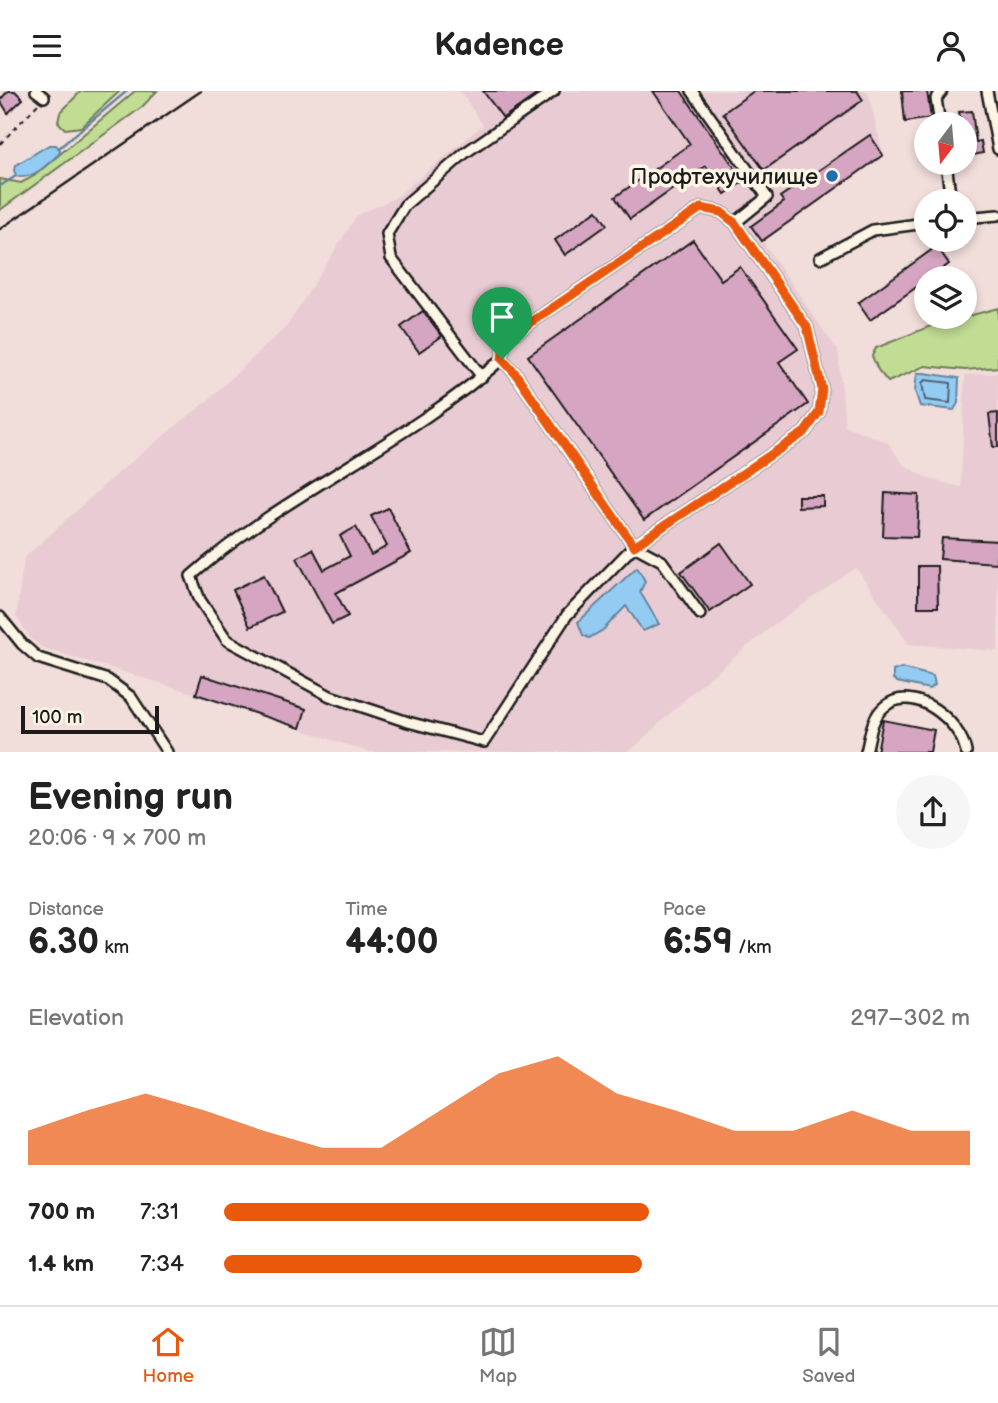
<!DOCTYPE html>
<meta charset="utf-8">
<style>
body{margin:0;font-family:"Balsamiq Sans",sans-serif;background:#f6f6f6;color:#222;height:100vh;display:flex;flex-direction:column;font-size:26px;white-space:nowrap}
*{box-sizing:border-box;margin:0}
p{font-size:23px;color:#767676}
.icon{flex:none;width:38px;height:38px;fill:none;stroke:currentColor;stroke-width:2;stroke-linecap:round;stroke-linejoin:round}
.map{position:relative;height:661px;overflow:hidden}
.details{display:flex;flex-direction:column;background:#fff;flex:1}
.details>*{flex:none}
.needle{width:46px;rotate:196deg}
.tools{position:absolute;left:914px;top:21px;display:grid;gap:14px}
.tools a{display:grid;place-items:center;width:63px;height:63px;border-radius:50%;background:#fff;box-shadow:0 4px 10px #0003;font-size:35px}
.scale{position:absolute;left:21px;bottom:18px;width:138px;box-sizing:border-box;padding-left:7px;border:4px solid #1c1c1c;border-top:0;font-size:19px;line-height:24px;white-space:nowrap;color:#1c1c1c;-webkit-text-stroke:5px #fcf5e5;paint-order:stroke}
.pin{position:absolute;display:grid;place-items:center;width:60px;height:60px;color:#fff;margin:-72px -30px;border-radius:50% 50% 50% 0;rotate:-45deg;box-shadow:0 0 7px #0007}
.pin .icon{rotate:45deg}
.round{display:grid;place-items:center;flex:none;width:74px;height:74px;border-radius:37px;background:#f6f6f6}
.head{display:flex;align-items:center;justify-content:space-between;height:119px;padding:0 28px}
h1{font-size:38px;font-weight:700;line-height:52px}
.stats{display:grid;grid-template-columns:repeat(3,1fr);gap:10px;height:119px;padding:7px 28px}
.stats div{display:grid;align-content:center}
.stats b{font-size:35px;font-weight:700}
.stats small{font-size:19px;font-weight:400}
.stats p{font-size:19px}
.chart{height:196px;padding:14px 28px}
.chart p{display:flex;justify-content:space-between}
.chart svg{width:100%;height:126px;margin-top:7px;fill:#ea580c;opacity:.7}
ul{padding:0 28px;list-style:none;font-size:23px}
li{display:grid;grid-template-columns:112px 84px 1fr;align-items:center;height:52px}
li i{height:18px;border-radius:9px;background:#ea580c}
header{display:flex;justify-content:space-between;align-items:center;height:91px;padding:0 28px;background:#fff;font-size:32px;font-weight:700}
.tab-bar{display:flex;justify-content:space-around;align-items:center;height:98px;border-top:2px solid #e0e0e0;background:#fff;font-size:19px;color:#767676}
.tab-bar a{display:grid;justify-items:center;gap:4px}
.tab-bar .active{color:#ea580c}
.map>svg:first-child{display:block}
.built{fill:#e9ccd3}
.green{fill:#c1dc93;stroke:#6e7c58;stroke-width:2}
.water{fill:#94cbf3;stroke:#64859d;stroke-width:2}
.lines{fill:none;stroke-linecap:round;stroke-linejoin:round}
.shore{stroke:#4c6272;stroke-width:2}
.stream{stroke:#64859d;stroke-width:2.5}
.building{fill:#d6a5c2;stroke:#1c1c1c;stroke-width:2}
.minor-casing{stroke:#1c1c1c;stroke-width:14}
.path{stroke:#1c1c1c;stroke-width:2;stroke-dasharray:5 5;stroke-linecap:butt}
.minor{stroke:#fcf5e5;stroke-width:9}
.rail{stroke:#1c1c1c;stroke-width:2.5}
.route-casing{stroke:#fff;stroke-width:14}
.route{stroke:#ea580c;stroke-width:9}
.poi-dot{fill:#1f6fb2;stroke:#fcf5e5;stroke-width:2.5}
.labels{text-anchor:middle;stroke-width:7;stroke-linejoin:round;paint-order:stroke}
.poi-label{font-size:23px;fill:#1c1c1c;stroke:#fcf5e5;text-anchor:end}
</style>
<header><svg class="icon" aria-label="menu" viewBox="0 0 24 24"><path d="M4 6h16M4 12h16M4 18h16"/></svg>Kadence<svg class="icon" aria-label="person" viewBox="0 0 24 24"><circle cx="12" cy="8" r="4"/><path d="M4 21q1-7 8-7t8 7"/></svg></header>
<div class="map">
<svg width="998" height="661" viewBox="0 0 998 661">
<rect width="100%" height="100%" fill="#f1ddda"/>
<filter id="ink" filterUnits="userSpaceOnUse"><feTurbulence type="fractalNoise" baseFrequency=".0143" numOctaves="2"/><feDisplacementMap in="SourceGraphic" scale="14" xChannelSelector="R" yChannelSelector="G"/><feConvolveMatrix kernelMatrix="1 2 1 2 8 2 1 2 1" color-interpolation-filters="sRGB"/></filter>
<g filter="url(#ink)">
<path class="built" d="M460,0h408l15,64 -121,86 76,110 7,75 42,16 17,23 25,14 32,8 4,-112 33,-2v278l-89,-7 -53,-76 -80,55 -79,65 -58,55 -12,9h-259l-172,-58 -155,-47 -10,-8 -15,-23 8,-58 96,-87 87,-70 80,-75 70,-111 38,-17 88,-73z"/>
<g class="green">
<path d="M81,0h39l-39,36 -16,2 -7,-7 2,-9z"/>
<path d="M135,0h22l-15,16 -142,103v-31l21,4 13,-7z"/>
<path d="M998,217v59l-33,3 -40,-4 -37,16 -10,-12 -6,-14 4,-8 55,-22z"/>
</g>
<g class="water">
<path d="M49,54h7l4,5 -1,4c-12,10 -26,27 -43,22l-2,-6 2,-5z"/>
<path d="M924,282l35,5 -1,25 -4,7 -34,-4 -5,-15 2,-18z"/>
<path d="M637,476l8,14 -5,11 19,32 -16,7 -17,-25 -23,24 -14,8 -6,-3 -5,-13z"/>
<path d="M901,577l32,8 2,9 -6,4 -32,-7 -4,-3v-8z"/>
</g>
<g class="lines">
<path class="shore" d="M925,289l26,3 -1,20 -25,-3 -3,-17z"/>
<g class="stream">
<path d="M59,57l68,-57"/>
<path d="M0,95l16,-10"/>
</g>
</g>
<g class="building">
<path d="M8,0h7l8,8 -15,14 -8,-13z"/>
<path d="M483,0h50l3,4 -33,23z"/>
<path d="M653,0h28l63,90 -19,13 -19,-28 -76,53 -15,-22 75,-53z"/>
<path d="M754,0h103l6,9 -99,70 -41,-57z"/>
<path d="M902,0h25l4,27 -26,4z"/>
<path d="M972,20l4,31 5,-1 2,12 -19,4v-33h-3l-2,-12z"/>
<path d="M870,44l13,20 -121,86 -11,-15 33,-24 -4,-5z"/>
<path d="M597,119l10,15 -42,30 -10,-15z"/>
<path d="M693,149l28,40 19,-13 58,82 -19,13 29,42 -164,116 -116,-164z"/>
<path d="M937,155l12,18 -79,56 -12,-17z"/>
<path d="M423,220l19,25 -23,16 -18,-25z"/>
<path d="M998,322v34h-5l-4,-33z"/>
<path d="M885,402l34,2 -2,42 -34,-1z"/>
<path d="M798,405h25v10l-25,1z"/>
<path d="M388,417l23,45 -75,40 12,23 -16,8 -35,-66 16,-9 11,21 26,-14 -10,-20 16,-9 15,28 16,-9 -16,-30z"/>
<path d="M942,447l56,3 -2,22 -56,-4z"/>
<path d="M721,452l29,41 -40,28 -29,-40z"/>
<path d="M918,475h19l1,41h-20z"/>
<path d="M264,484l18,37 -32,15 -17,-37z"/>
<path d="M202,584l104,34 -6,19 -104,-34z"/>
<path d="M883,629l51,10 -4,22h-53z"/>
</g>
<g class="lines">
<g class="minor-casing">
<g id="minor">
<path d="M36,0l8,6"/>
<path d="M692,0l75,106 -32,26 72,104 15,62 -3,23 -14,20 -171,114 -67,69 -83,127 -76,-20 -78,-26 -103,-56 -27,-40 -9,-24c95,-84 216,-133 311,-217l3,-19 196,-132 20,4 14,11"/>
<path d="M987,0l11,58"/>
<path d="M940,33l-4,-25 6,-8"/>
<path d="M946,72l5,38"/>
<path d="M964,127l34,-3"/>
<path d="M820,167l53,-28 53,-7"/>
<path d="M502,268l13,14 119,173 28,15 38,53"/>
<path d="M482,286l-91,-119 -4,-24 18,-29 60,-52 89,-62"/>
<path d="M0,526l22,27 16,14 70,22 23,17 36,55"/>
<path d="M866,661c4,-15 5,-34 18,-45 29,-25 77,14 82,45"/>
</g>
</g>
<path class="path" d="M0,53l38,-40"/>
<use href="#minor" class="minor"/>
<path class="rail" d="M0,138l201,-138"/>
</g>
</g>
<g class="lines" filter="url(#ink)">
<g class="route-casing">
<path id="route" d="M701,117l20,4 14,11 72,104 15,62 -3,23 -14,20 -171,114 -119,-173 -13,-14 3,-19z"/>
</g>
<use href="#route" class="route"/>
</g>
<circle class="poi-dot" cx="832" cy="85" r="7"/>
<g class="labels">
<g class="poi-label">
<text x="818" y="93">Профтехучилище</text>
</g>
</g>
</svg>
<div class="tools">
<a><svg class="needle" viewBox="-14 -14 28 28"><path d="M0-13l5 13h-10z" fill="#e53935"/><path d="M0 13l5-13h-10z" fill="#767676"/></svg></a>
<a><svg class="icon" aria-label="locate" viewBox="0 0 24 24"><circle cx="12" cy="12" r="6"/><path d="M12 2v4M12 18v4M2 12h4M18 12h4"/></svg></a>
<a><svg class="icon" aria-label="layers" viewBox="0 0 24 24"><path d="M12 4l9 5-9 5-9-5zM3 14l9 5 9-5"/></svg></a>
</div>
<div class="scale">100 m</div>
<div class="pin" style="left:502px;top:268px;background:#1e9e55"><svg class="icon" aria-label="arrive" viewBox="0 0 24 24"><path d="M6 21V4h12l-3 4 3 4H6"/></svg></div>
</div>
<section class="details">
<div class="head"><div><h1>Evening run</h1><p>20:06 · 9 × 700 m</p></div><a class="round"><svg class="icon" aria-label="share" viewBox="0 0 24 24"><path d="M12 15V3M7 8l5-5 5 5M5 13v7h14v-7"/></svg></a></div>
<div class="stats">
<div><p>Distance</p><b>6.30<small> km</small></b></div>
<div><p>Time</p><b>44:00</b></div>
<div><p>Pace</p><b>6:59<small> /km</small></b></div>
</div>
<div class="chart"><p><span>Elevation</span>297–302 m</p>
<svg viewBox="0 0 160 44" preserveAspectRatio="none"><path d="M0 44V32L10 25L20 19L30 25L40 32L50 38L60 38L70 25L80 12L90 6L100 19L110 25L120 32L130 32L140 25L150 32L160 32V44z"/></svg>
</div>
<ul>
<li><b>700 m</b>7:31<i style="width:57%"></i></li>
<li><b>1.4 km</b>7:34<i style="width:56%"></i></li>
</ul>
</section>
<nav class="tab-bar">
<a class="active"><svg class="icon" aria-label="home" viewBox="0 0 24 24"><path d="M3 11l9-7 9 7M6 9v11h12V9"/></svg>Home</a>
<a><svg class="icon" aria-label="map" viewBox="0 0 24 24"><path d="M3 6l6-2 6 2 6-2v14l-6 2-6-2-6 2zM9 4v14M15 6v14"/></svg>Map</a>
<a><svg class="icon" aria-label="saved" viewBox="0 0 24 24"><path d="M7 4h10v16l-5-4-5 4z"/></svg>Saved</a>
</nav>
